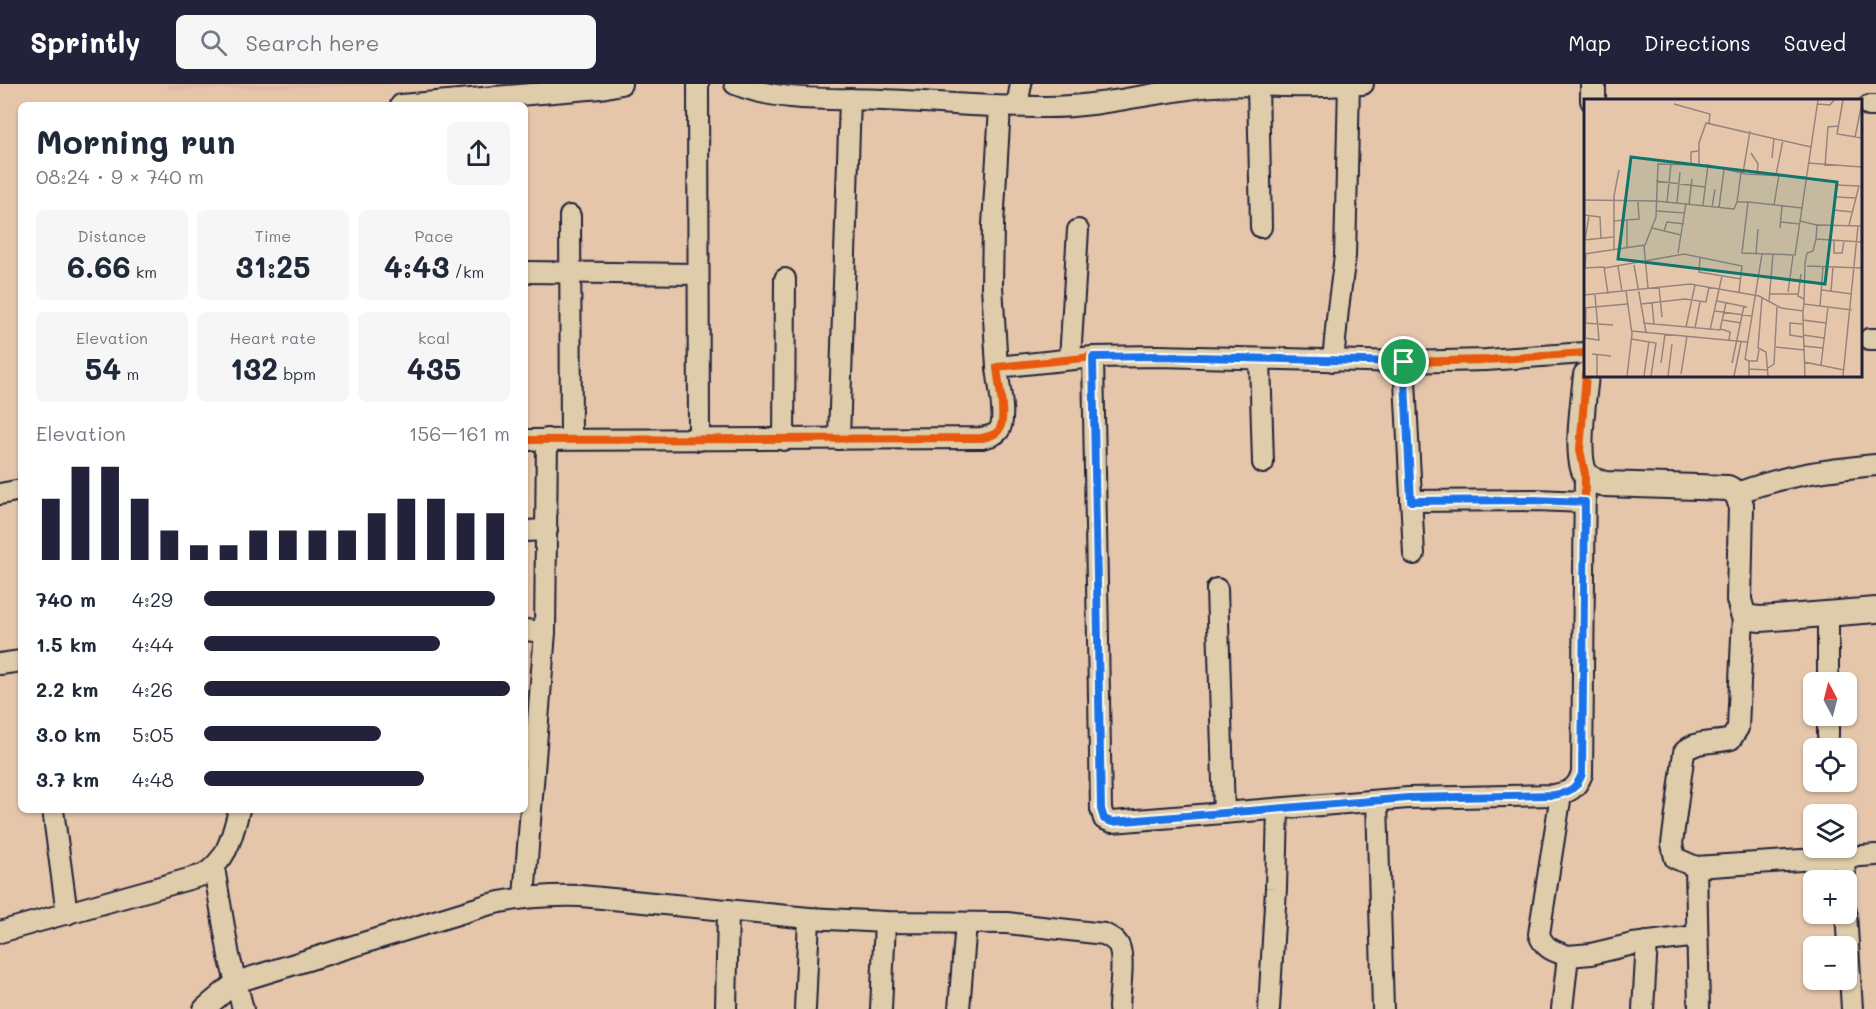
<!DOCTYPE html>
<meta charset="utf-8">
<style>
body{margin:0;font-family:Mali,sans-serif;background:#f6f6f7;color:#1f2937;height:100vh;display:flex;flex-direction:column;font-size:22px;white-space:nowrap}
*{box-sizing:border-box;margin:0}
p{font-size:20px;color:#747a83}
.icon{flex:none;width:33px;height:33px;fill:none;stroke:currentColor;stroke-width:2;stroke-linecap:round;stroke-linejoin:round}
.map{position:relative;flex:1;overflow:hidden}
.drawer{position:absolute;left:18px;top:18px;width:510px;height:711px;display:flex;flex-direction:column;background:#fff;border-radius:9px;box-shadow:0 2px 4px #0004}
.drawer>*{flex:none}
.needle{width:39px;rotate:353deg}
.buttons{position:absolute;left:1803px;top:588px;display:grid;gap:12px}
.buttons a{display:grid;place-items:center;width:54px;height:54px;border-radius:9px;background:#fff;box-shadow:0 2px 4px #0004;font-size:30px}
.pin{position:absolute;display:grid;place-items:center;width:51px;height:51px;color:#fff;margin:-26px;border:3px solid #fff;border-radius:50%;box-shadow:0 2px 6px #0007}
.round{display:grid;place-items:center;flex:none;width:63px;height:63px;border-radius:9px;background:#f6f6f7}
.overview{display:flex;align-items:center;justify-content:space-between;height:102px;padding:0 18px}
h1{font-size:33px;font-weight:700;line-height:45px}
.stats{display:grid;grid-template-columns:repeat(3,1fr);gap:9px;height:102px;padding:6px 18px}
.stats div{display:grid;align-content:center;border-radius:9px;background:#f6f6f7;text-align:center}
.stats b{font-size:30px;font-weight:700}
.stats small{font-size:16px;font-weight:400}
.stats p{font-size:16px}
.chart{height:168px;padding:12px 18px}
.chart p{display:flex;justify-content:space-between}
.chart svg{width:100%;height:108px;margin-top:6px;stroke:#22223b;stroke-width:6}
ul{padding:0 18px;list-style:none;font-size:20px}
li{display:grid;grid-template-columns:96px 72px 1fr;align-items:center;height:45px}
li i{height:15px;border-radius:8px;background:#22223b}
header{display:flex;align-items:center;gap:36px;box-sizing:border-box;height:84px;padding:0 30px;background:#22223b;color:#fff}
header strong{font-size:28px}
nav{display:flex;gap:33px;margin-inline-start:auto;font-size:21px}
.search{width:420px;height:54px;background:#f6f6f7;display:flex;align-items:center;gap:15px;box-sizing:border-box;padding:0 21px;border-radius:9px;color:#747a83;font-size:22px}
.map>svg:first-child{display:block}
.built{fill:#debaa5}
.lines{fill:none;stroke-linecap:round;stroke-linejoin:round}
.minor-casing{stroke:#22223b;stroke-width:24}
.tertiary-casing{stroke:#22223b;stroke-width:28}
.minor{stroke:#dfccaa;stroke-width:20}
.tertiary{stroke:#dfccaa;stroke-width:24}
.cycleway-casing{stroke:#dfccaa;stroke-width:11}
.cycleway{stroke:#e8590c;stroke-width:8}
.route-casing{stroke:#fff;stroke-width:12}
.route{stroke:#1a73e8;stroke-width:8}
.inset-road{fill:none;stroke:#97847e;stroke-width:1.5}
.view{fill:#0f766e;fill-opacity:0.15;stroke:#0f766e;stroke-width:3}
.inset-edge{fill:none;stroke:#22223b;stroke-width:3}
</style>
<header>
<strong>Sprintly</strong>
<div class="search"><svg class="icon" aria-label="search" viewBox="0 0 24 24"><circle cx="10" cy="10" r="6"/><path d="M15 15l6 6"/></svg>Search here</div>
<nav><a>Map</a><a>Directions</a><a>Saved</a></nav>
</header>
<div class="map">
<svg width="1876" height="925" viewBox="0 0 1876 925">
<rect width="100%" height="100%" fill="#e5c6aa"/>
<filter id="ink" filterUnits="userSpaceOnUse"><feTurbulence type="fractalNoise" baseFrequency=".0167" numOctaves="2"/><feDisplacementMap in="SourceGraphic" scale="12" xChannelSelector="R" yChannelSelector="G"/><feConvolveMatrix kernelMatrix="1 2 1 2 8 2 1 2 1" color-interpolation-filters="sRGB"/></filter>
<g filter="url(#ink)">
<path class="built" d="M169,0h252l-253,6z"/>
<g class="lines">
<g class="minor-casing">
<g id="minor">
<path d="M698,0l1,356"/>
<path d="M735,0c46,19 99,14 148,16 54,2 109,8 163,7 57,0 111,-16 167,-21 36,-2 73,1 109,0 14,0 27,-2 41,-2"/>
<path d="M1258,1l3,142"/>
<path d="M401,21l200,-17 20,-4"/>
<path d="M1017,22l4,-22"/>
<path d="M1869,22h7"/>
<path d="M570,132l1,223"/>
<path d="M525,188l173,2"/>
<path d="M1869,255h7"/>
<path d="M1093,273l8,452 3,10 8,3 296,-24 146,-3c16,-3 22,-6 28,-21l3,-300"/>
<path d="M1070,275l8,-129"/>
<path d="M1260,275l3,104"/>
<path d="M1333,277l5,-52 7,-53 4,-172"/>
<path d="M1404,278l10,192"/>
<path d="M997,283l-5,-81 1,-61 7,-118"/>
<path d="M839,355l11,-340"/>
<path d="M525,356l457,-2c6,-2 13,-2 17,-8 8,-11 -1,-49 -2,-63l96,-10 65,-1 246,6 82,-2 99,-7"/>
<path d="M784,356l1,-161"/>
<path d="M1737,409c48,-18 88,-23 139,-28"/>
<path d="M0,410l21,-4"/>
<path d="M1411,417l124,-1 50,2"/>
<path d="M525,447l22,-1"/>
<path d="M1217,505l7,224"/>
<path d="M1743,530l-5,114 -7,11c-16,5 -34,0 -47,13l-12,92 3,14 21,9 180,-12"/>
<path d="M525,546l20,2"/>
<path d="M0,580l21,-3"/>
<path d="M1828,598v-68"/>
<path d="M1828,651v-19"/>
<path d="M1561,710l-22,140c5,15 15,17 29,22l-6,53"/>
<path d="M1377,717l6,208"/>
<path d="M53,726l14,104"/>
<path d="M1844,773l1,23"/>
<path d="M1696,783l3,142"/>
<path d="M214,784l15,88 14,53"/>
<path d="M524,813l21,-265 2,-193"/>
<path d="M1846,828l6,97"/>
<path d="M0,848l203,-57c25,-15 29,-39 36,-65"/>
<path d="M1568,872l23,-2 42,-10 64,-8"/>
<path d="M204,925l32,-27 251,-77c32,-8 62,-10 94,-9l228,22 76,4 122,1 97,11c6,3 12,6 15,12 6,14 0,47 0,63"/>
<path d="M726,925l2,-99"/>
<path d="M805,925l4,-91"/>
<path d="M881,925l4,-87"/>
<path d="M959,925l7,-86"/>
<path d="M1269,925l7,-121 2,-79"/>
<path d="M1643,925l4,-67"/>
</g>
</g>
<g class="tertiary-casing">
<g id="tertiary">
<path d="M1593,16v-16"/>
<path d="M1586,291c-2,22 -11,80 -1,98 5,7 12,9 20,11l123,4 9,5 4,12 -2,95 4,14 7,4 11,1 115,-9"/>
</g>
</g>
<use href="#minor" class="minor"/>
<use href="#tertiary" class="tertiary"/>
<g class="cycleway-casing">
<g id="cycleway">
<path d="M1093,273l8,452 3,10 8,3 296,-24 146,-3c16,-3 22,-6 28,-21l3,-300 -5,-24 6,-75"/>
<path d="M525,356l457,-2c6,-2 13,-2 17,-8 8,-11 -1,-49 -2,-63l96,-10 65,-1 246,6 82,-2 99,-7"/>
</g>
</g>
<use href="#cycleway" class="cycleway"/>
</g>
</g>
<g class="lines" filter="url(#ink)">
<g class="route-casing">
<path id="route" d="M1158,272l246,6 7,139 124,-1 50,2 -3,272c-6,15 -12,18 -28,21l-146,3 -296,24 -8,-3 -3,-10 -8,-452z"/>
</g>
<use href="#route" class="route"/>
</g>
<g transform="translate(1584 15)">
<rect width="278" height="278" fill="#e5c6aa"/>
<path class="inset-road" d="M259,1l-6,34 25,4M90,5l36,10 -1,9M234,5l12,1 4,-5M271,38l7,-34M167,54l7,11 -1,10M188,59l2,-20M224,64l54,4M107,66v-13l7,-1M115,66v-22l7,-20 105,24M241,67l3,-39 10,-1M159,74l7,-42M192,76l7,-35M72,82l49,6M252,86l23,1 -10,39M252,98l20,1M0,101l72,1 78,8 3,-7h11l54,6M83,103l4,-38M153,103l4,-29M164,103l-6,51 53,2 23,-155M93,104l3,-31M105,105l3,-25M119,106l5,-40M190,106l5,-30M128,108l3,-18M135,108l5,-37M249,111l20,2M73,112l28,2M0,116l16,2 1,22M29,122l26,-2 -1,-17M43,122v28M216,122l17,4 -1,14 46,3M197,123l19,2M233,126l45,1M68,129l29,7M196,129l2,-22M80,132l3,-9 17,2M0,141l29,-3M1,141l4,-24M250,141v13h8l2,-12M60,147l4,42M30,152v-55l5,-26M94,154l8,-50M0,155l61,-9 11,-28 2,-53 50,1 38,9 60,3M2,155l-1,14 19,-1 4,27M172,155l2,-25M116,159l-1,14 42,7M50,166l12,67M34,167l4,26M223,167l55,2M21,169l79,-14 58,12 -3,26M217,175l-3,22 6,3M75,188l3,30M238,191l30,4M42,192l6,43 -5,42M247,192l2,-24M204,193l5,-36M186,195h28M0,196l106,-11 69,12 22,12 22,3 1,-7 48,6M178,199l-4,50 8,4 2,24M133,202l30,6M185,202l4,-47M68,204l2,21M57,205l44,-5 21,3 3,-15M220,205l1,-41 2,-10 6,-2 3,-12M236,207l3,-39M0,209l43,-4M2,209l-1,30 14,2 -4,-45M131,212l36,5M219,212v9l23,3M139,221l18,3M219,221l2,56M0,224l29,2M59,224l77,7 6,-27M218,225l-12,-1v12l13,2M102,228l9,-42M111,229l5,-26M137,230l9,3 -1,9M126,231l12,-54M47,232l116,11M219,236l21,3M47,240l25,4 -5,33M219,247l20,2M192,248l28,3M8,255l19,2M165,262l-4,-2 17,-105M220,263l40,8M77,264l4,-29M148,264l12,-57M237,266l7,-58M184,269l6,-4 3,-57M165,270l19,1M97,275l6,-38M13,277v-21M60,277l5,-35M84,277l4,-32M150,277l7,-34M165,277v-15h8l2,-11M259,277l15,-150"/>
<path class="view" d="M47,58l206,25 -12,102 -207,-25z"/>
<rect width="278" height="278" class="inset-edge"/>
</g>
</svg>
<div class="buttons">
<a><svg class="needle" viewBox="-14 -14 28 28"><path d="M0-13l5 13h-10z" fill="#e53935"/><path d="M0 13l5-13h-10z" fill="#747a83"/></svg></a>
<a><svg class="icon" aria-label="locate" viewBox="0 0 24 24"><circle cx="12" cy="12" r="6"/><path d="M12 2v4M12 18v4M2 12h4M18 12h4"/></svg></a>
<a><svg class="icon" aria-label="layers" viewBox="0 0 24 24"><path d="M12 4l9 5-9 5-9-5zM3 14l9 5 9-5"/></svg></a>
<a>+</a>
<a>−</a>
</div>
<div class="pin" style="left:1404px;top:278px;background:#1e9e55"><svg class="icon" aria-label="arrive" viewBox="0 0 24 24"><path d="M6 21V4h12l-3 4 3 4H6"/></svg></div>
<section class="drawer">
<div class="overview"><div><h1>Morning run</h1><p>08:24 · 9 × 740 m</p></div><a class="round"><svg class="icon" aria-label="share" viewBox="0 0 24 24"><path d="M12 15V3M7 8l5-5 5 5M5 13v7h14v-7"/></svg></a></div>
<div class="stats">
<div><p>Distance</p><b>6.66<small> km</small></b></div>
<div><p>Time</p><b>31:25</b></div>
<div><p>Pace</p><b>4:43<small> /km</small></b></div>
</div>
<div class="stats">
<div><p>Elevation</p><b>54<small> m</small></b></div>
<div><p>Heart rate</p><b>132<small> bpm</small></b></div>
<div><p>kcal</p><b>435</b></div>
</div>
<div class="chart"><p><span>Elevation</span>156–161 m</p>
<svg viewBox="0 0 160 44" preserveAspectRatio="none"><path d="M5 44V19M15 44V6M25 44V6M35 44V19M45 44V32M55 44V38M65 44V38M75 44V32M85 44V32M95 44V32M105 44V32M115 44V25M125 44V19M135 44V19M145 44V25M155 44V25"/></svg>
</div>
<ul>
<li><b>740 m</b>4:29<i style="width:95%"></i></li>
<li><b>1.5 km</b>4:44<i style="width:77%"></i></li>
<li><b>2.2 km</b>4:26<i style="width:100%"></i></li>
<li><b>3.0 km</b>5:05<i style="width:58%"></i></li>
<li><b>3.7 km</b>4:48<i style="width:72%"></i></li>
</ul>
</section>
</div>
